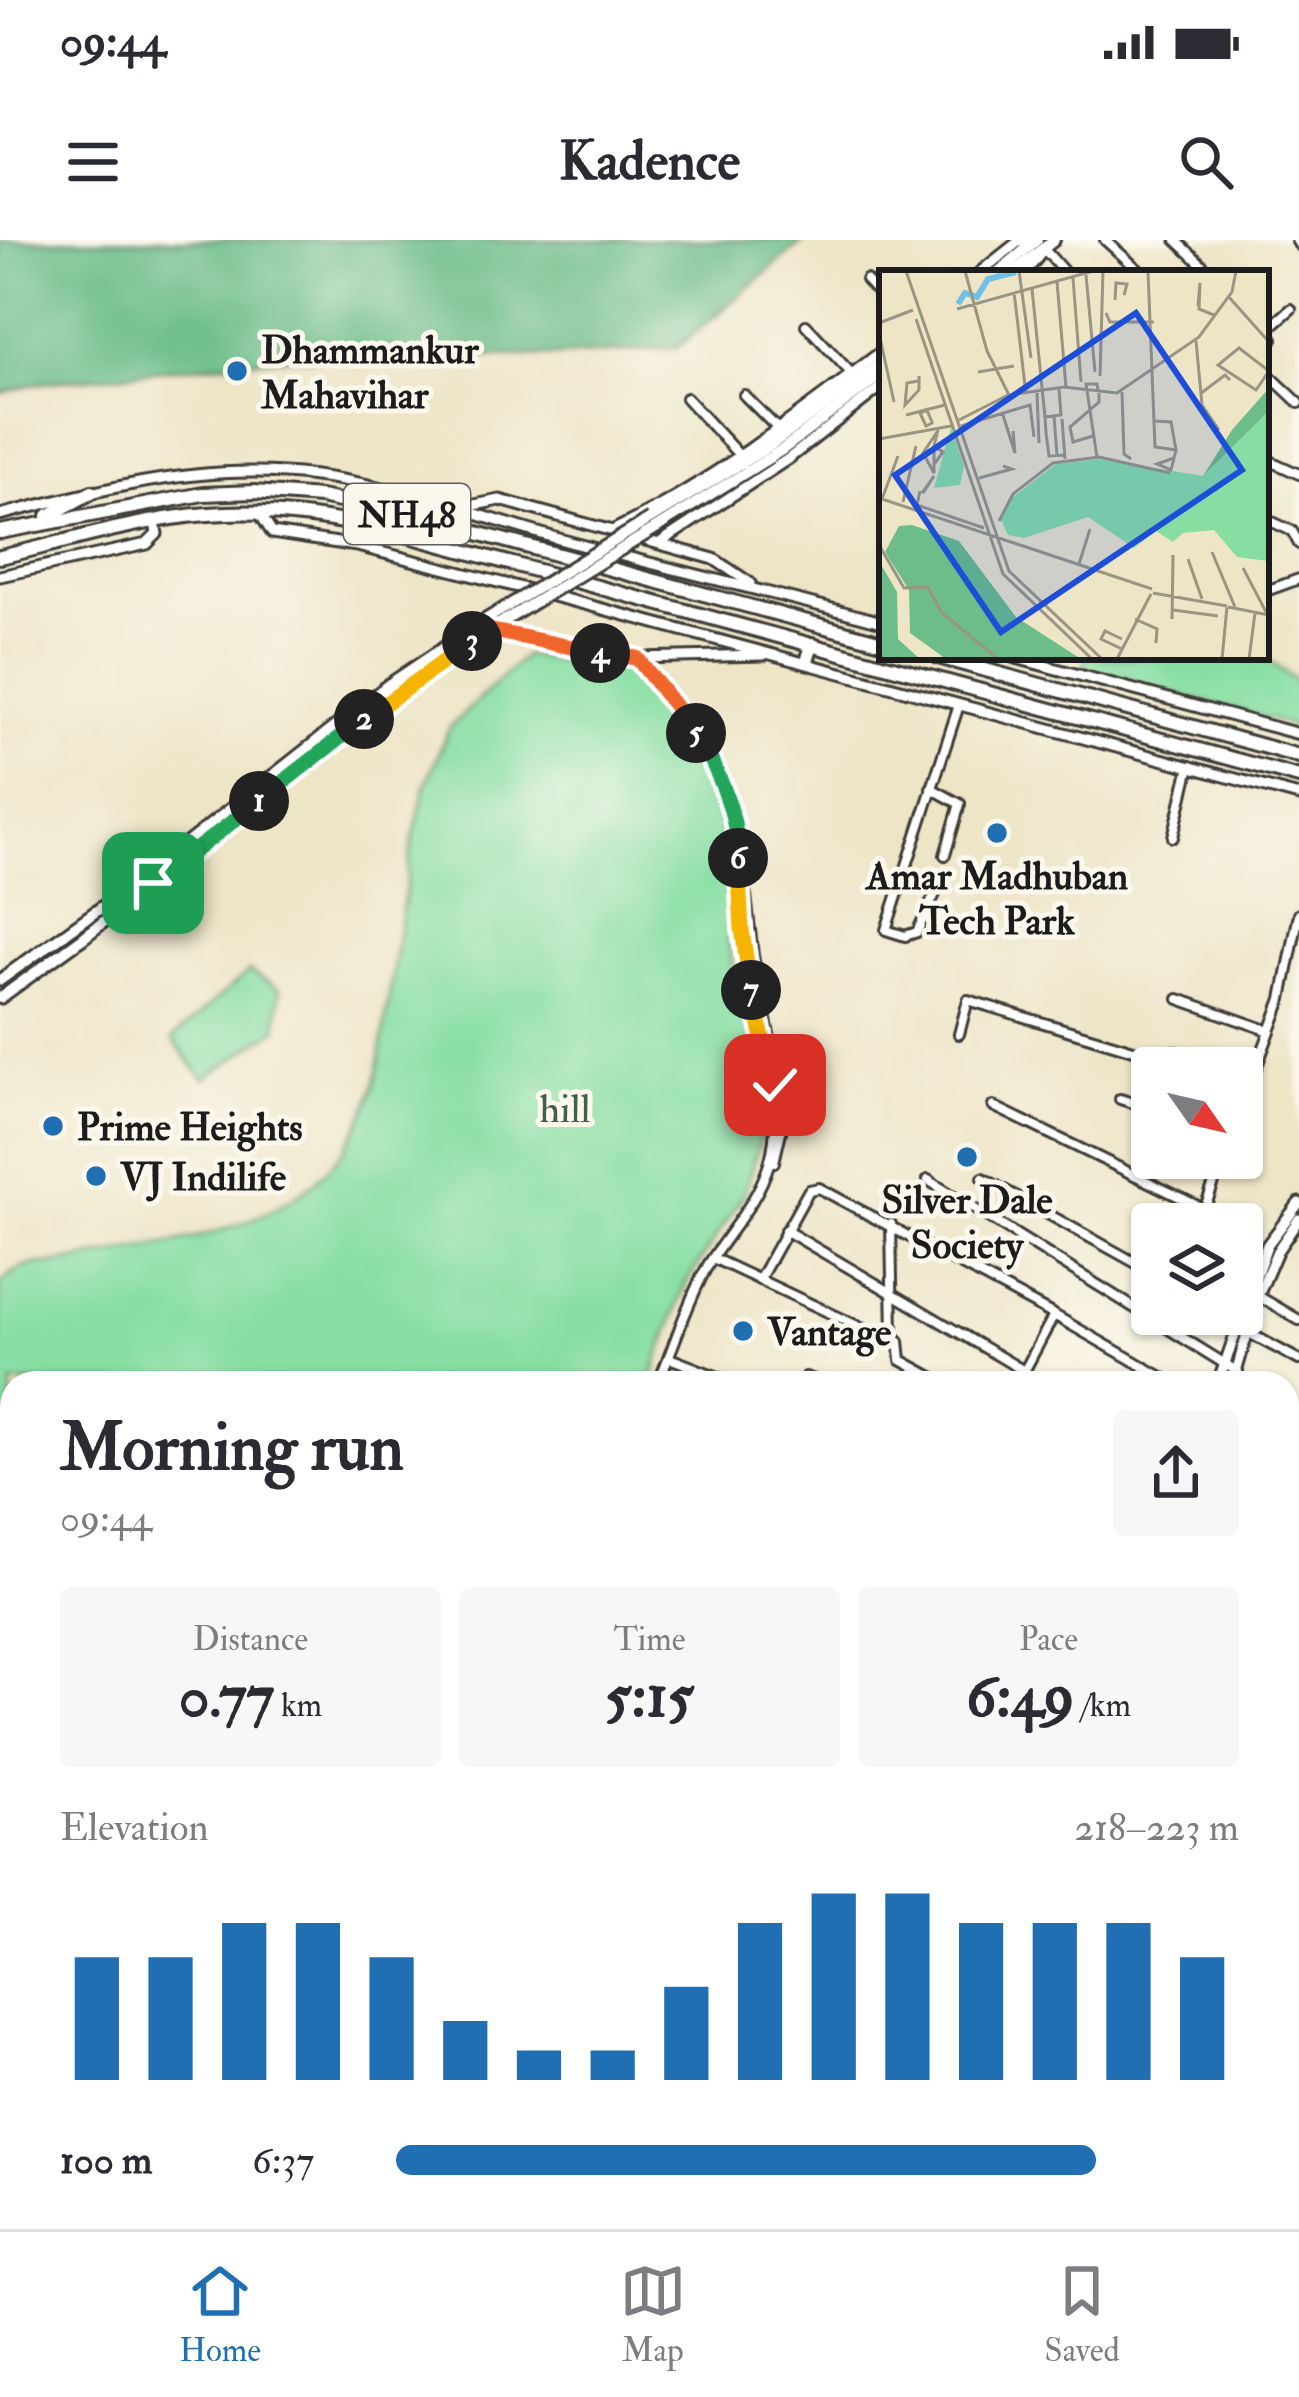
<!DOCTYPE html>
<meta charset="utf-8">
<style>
body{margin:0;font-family:"IM FELL Double Pica",serif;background:#f7f7f7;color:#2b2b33;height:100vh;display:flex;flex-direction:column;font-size:45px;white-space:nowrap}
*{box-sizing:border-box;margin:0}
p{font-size:39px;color:#7c7c81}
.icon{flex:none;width:66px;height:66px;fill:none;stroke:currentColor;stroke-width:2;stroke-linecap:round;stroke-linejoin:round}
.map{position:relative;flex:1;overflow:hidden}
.panel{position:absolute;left:0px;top:1131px;width:1299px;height:858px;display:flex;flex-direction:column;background:#fff;border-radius:36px 36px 0 0;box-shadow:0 3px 9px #0004}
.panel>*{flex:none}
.needle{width:78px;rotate:124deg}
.tools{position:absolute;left:1131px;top:807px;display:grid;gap:24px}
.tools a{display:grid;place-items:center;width:132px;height:132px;border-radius:12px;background:#fff;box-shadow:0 3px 9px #0004;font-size:60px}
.pin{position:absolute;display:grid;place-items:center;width:102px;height:102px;color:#fff;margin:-51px;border-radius:24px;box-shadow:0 6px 18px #0006}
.km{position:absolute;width:60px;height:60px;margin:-30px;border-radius:50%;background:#222;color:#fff;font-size:33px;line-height:60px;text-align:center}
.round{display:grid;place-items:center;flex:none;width:126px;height:126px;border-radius:12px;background:#f7f7f7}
.overview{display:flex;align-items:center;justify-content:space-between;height:204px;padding:0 60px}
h1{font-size:66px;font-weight:700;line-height:90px}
.stats{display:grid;grid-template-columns:repeat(3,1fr);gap:18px;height:204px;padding:12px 60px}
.stats div{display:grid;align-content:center;border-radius:12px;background:#f7f7f7;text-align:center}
.stats b{font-size:60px;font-weight:700}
.stats small{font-size:33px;font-weight:400}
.stats p{font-size:33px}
.chart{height:336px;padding:24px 60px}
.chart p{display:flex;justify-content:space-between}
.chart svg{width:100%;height:216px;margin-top:12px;stroke:#1f6fb2;stroke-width:6}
ul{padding:0 60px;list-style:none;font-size:39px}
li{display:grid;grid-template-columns:192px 144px 1fr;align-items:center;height:90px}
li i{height:30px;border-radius:15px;background:#1f6fb2}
.status{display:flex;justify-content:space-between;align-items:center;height:84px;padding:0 60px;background:#fff;direction:ltr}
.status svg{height:33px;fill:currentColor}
header{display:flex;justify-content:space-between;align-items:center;height:156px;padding:0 60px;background:#fff;font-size:54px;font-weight:700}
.menu{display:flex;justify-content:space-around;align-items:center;height:168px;border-top:3px solid #e1e1e2;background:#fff;font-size:33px;color:#7c7c81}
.menu a{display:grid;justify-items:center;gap:6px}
.menu .current{color:#1f6fb2}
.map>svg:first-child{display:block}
.green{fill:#86dea3;stroke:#517d60;stroke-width:3}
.forest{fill:#6cbd89;stroke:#446c52;stroke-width:3}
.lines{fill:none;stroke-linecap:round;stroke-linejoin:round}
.minor-casing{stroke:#3c3a36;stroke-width:14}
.tertiary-casing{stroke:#3c3a36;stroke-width:15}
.secondary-casing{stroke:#3c3a36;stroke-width:16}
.trunk-casing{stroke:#3c3a36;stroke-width:18}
.minor{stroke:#fff;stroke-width:8}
.tertiary{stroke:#fff;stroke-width:9}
.secondary{stroke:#fff;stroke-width:10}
.trunk{stroke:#fff;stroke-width:12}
.secondary-bridge-casing{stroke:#3c3a36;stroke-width:16;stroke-linecap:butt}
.secondary-bridge{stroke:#fff;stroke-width:10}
.split-1-casing{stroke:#fff;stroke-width:24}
.split-2-casing{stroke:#fff;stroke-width:24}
.split-3-casing{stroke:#fff;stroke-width:24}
.split-4-casing{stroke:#fff;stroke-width:24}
.split-5-casing{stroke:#fff;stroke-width:24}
.split-6-casing{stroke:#fff;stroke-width:24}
.split-7-casing{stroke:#fff;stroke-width:24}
.split-8-casing{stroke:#fff;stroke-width:24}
.split-1{stroke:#22a559;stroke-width:15}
.split-2{stroke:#22a559;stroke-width:15}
.split-3{stroke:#f5b400;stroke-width:15}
.split-4{stroke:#f0652b;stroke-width:15}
.split-5{stroke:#f0652b;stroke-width:15}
.split-6{stroke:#22a559;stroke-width:15}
.split-7{stroke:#f5b400;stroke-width:15}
.split-8{stroke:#f5b400;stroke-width:15}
.poi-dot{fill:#1f6fb2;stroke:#fbf7ec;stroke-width:4.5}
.labels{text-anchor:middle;stroke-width:10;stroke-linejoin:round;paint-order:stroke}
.shield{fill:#fbf7ec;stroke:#5f5e5a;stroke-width:3}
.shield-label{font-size:36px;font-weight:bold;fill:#1c1c1c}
.poi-label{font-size:39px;font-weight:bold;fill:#1c1c1c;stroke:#fbf7ec;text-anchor:start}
.park-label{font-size:39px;fill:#41604b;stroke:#fbf7ec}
.inset-river{fill:none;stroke:#6dc1e9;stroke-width:6}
.inset-road{fill:none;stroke:#9a9583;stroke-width:3}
.view{fill:#1d4ed8;fill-opacity:0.15;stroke:#1d4ed8;stroke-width:6}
.inset-edge{fill:none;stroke:#1c1c1c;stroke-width:6}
</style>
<div class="status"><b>09:44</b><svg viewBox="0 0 49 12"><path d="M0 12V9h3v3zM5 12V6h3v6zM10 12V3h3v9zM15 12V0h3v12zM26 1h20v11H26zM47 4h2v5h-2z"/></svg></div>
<header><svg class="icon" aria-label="menu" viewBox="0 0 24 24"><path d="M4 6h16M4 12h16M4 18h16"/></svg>Kadence<svg class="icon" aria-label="search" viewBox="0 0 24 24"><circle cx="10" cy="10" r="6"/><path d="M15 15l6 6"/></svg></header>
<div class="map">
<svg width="1299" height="1989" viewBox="0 0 1299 1989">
<rect width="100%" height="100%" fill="#fbf7ec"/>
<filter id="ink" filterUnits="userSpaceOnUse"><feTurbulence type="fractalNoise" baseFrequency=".00833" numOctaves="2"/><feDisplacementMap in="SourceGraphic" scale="24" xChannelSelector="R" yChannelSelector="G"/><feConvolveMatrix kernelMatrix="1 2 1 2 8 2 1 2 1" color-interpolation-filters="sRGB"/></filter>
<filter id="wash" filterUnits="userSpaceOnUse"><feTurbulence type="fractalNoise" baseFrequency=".004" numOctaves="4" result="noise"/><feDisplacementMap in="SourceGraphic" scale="48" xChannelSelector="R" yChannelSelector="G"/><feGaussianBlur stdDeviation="2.7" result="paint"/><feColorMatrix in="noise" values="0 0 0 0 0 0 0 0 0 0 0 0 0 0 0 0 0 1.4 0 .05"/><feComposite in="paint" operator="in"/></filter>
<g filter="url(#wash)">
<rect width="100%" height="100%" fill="#eee5c7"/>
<g class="green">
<path d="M525,415l76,13 36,1 61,77 18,47 12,74v67l5,34 30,97 4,38 -5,31 -18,60 -58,89 -36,100h-638v834h119l2,12h-133v-944c24,-26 35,-18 66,-23 130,-24 272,-32 311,-186l35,-232 13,-57 24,-59z"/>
<path d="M1086,417h178l35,26v45l-216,-60z"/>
<path d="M249,731l31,18 -3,40 -73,50 -32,-40z"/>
</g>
<g class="forest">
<path d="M0,0h805l-128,108 -113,8 -290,2 -241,26 -33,10z"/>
<path d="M131,1977h98l5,12h-101z"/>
</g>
</g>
<g filter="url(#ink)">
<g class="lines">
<g class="minor-casing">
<g id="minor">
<path d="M1105,0l37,33"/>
<path d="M1176,0l35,33"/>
<path d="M1296,0l3,5"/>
<path d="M1044,9l21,24"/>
<path d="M866,40l16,17"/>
<path d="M806,85l46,49"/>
<path d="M1268,89l23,-20"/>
<path d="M1266,109l7,-10 -5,-9"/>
<path d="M1266,132l33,31"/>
<path d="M744,155l34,34"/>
<path d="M686,158l53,57"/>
<path d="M1266,219l33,15"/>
<path d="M1266,279l26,12 7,13"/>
<path d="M1266,351l33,-12"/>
<path d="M637,418c20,37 56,64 75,103 33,69 21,117 32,187 11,71 46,145 25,216 -12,39 -40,67 -61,101 -21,37 -33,79 -50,118"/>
<path d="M931,548l29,16 -15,51"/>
<path d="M1173,597l17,-71"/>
<path d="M739,643l7,12 7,61 29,142 1,25 -9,39"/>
<path d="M937,650l-20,42 -12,4 -19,-6 73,-225"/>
<path d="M1179,759l91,32"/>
<path d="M959,794l9,-34 192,58 11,10"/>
<path d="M1161,817l12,-6 54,17"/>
<path d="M1120,859l32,10"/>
<path d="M993,866l211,103"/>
<path d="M1242,866l40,-107 17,-85"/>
<path d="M983,938l169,94"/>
<path d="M928,940l310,192"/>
<path d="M891,984l2,111"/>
<path d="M1199,984l24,-66"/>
<path d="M785,990l239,141"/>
<path d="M717,1020l145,68 31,7 6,6 2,19 42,23"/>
<path d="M759,1040l50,-90 10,-2 235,127 -36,68"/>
<path d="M1258,1056l41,24"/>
<path d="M1054,1075l118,68"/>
<path d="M1249,1093l50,27"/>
<path d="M672,1119l62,24"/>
<path d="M802,1143l4,-6 17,6"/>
<path d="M1287,1208l12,6"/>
<path d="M1287,1373l12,7"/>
<path d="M1287,1392l12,7"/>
<path d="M1287,1503l12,6"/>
<path d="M1287,1587l12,7"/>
<path d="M1287,1614l12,-20"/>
<path d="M1287,1671l12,7"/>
<path d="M1287,1888l12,-18"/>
<path d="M1036,1977l20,12"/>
<path d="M1073,1977l10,12"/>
<path d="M1179,1977l18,12"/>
<path d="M1218,1989l8,-12"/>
</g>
</g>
<g class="tertiary-casing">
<g id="tertiary">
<path d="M979,33l39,-31 17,-1"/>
<path d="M1025,33l16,-20"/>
<path d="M459,268l41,-8 214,59 36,24"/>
<path d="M259,272l13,21 85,13 227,58 715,192"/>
<path d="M0,275c82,-21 166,-43 252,-43 114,-1 220,44 329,73 100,27 201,50 301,77"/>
<path d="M614,290c96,-47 183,-114 268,-179"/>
<path d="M661,302l127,-83 94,-73"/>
<path d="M0,336l147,-32 10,-10 -2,-12"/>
<path d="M488,390l149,28 127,-3"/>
<path d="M1012,417l287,77"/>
<path d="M1218,1143l49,-138 32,-42"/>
<path d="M1233,1143l25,-87 19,-45 22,-32"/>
<path d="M943,1989v-12"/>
<path d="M954,1989l1,-12"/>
</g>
</g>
<g class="secondary-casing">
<g id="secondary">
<path d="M997,33l40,-33"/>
<path d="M1012,33l42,-33"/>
<path d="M650,279l121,-74 111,-82"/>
<path d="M656,288l126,-78 100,-76"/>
<path d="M0,740l144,-103 243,-191 98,-66"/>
<path d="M0,758l83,-60 314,-246 94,-63"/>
</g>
</g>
<g class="trunk-casing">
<g id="trunk">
<path d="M48,276l44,-24"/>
<path d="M0,292l203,-38 51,-2 66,5 94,19 468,126"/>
<path d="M0,317c68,-15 138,-38 208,-43 68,-6 135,6 201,22l890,241"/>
<path d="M938,417l361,99"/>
<path d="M807,422l5,-18"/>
</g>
</g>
<use href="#minor" class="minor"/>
<use href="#tertiary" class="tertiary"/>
<use href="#secondary" class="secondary"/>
<use href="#trunk" class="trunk"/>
<g class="secondary-bridge-casing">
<g id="secondary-bridge">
<path d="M485,380l165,-101"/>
<path d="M491,389l165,-101"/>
</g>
</g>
<use href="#secondary-bridge" class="secondary-bridge"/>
</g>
</g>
<g class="lines" filter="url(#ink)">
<g class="split-1-casing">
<path id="split-1" d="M153,643l106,-82"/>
</g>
<g class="split-2-casing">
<path id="split-2" d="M259,561l105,-82"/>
</g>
<g class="split-3-casing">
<path id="split-3" d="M364,479l108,-78"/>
</g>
<g class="split-4-casing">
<path id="split-4" d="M472,401l16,-11 112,23"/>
</g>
<g class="split-5-casing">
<path id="split-5" d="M600,413l37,5 59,75"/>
</g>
<g class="split-6-casing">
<path id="split-6" d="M696,493c22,37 42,80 42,125"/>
</g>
<g class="split-7-casing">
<path id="split-7" d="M738,618l4,72 9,60"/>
</g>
<g class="split-8-casing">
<path id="split-8" d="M751,750l24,95"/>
</g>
<use href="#split-1" class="split-1"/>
<use href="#split-2" class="split-2"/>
<use href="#split-3" class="split-3"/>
<use href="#split-4" class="split-4"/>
<use href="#split-5" class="split-5"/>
<use href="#split-6" class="split-6"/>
<use href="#split-7" class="split-7"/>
<use href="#split-8" class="split-8"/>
</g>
<g class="poi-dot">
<circle cx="237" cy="131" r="12"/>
<circle cx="997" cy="593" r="12"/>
<circle cx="53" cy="886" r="12"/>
<circle cx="967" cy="917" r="12"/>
<circle cx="96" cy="936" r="12"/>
<circle cx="743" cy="1091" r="12"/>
</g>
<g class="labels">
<rect class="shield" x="344" y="244" width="126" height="60" rx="9"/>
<g class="shield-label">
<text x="407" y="287">NH48</text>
</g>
<g class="poi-label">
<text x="261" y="123">Dhammankur<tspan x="261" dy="45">Mahavihar</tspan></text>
<text x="997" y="649" text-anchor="middle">Amar Madhuban<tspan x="997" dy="45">Tech Park</tspan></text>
<text x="77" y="900">Prime Heights</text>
<text x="120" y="950">VJ Indilife</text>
<text x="967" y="973" text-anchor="middle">Silver Dale<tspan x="967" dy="45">Society</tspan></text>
<text x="767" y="1105">Vantage</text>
</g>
<g class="park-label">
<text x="565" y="882">hill</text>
</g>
</g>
<g transform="translate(879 30)">
<rect width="390" height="390" fill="#eee5c7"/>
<path d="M390,141l-1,150 -31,-4 -23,-27 -31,3 -10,9 -17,-11 -22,17 -46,-31 -64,21 -16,-3 -7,-15 8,-20 47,-36 43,-5 104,17zM72,157l13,39 -4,19 -26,3z" fill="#86dea3"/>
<path d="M390,118v23l-66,65 29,-46zM33,255l47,16 57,76 65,42h-135l-36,-26 -1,-43 -24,-38 14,-26zM0,291l18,31 1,47 22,20h-41z" fill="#6cbd89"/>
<path class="inset-river" d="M79,34l7,-11 12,4 11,-18 28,-7"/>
<path class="inset-road" d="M27,1l103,300 93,88M86,1l22,80 22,44M140,1l12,87M269,1l7,176 21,3 -5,-28 -16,-1M207,5l9,97M194,8l8,104M178,12l9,105M153,19l13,128M135,22l12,102M349,26l41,46M236,30l1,-17 11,1 -3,11M319,36l2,-23 -1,26 15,6M78,39l136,-38M227,43l4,9h44M37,49l87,255 89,85M0,53l34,-13M0,63l15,69M317,71l6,64 17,25M360,78l30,23 -13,19 -38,-25zM99,102l36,-6M221,106l3,-105M39,111l-11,2 -2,22 14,-15v-14M180,119l2,26 -16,2 1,16 3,23 16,-1M243,122l2,62 7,5M158,123l2,50M321,124l25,-19 5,5M130,125l55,-8 53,6 82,-56 33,-45 4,-21M47,138l6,14v1l-6,3 -6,-13 7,-3M123,142l13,41 -2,-22M27,145l39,-10M175,146l3,40M183,149l3,40M80,150l49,-25M82,156l69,-21 4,32M214,166l-20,6 -3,-15 29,-25v-9M0,169l72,-13M55,176v27l-11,-20 14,-21M218,187l-11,-73h11l1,7M295,188l-17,6 14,6 5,-20M56,193l8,-11 -9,-6 4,-16M100,208l33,-9 -9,-3M41,221l-3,14 67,23M43,223l12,-17 -11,17M0,228l273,91M3,229l16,-43M24,232l13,-56M120,251l14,-27 40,-31 46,-6 71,16M0,275l25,43 24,-1 13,25 57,47M333,282l23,55M309,289l14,40M200,294l11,-35M364,298l23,44M274,323l74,13M349,337l41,8M294,340l45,6M256,349l22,10 -1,14M293,349l1,-64M243,379l-21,-10 4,-8 17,8M238,389l34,-65M343,389l5,-52M370,389l6,-46"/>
<path class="view" d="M257,43l106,157 -241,162 -106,-157z"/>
<rect width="390" height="390" class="inset-edge"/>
</g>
</svg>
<div class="tools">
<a><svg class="needle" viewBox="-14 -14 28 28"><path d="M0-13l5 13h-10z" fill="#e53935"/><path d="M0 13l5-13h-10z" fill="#7c7c81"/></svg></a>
<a><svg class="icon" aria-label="layers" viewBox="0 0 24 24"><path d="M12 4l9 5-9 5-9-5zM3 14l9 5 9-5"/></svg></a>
</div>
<div class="pin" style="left:153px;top:643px;background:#1e9e55"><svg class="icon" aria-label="arrive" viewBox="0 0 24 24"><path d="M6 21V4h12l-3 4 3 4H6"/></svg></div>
<div class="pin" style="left:775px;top:845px;background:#d93025"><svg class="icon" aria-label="check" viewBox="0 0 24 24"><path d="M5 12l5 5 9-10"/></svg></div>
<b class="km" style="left:259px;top:561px">1</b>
<b class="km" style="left:364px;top:479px">2</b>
<b class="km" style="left:472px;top:401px">3</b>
<b class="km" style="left:600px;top:413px">4</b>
<b class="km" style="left:696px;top:493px">5</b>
<b class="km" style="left:738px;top:618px">6</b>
<b class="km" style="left:751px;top:750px">7</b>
<section class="panel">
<div class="overview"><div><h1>Morning run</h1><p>09:44</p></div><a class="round"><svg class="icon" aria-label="share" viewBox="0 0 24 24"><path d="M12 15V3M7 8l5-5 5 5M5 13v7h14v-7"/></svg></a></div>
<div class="stats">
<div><p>Distance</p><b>0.77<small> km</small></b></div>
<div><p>Time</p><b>5:15</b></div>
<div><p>Pace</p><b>6:49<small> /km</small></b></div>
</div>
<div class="chart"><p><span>Elevation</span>218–223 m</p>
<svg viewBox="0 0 160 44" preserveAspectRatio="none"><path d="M5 44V19M15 44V19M25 44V12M35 44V12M45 44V19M55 44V32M65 44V38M75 44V38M85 44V25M95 44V12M105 44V6M115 44V6M125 44V12M135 44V12M145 44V12M155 44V19"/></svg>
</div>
<ul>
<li><b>100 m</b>6:37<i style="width:83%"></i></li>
</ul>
</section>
</div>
<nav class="menu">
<a class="current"><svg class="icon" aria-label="home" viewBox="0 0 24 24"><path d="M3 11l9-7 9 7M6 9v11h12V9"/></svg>Home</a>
<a><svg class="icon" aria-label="map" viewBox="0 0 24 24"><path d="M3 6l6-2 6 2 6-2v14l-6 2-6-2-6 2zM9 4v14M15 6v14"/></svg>Map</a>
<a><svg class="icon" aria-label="saved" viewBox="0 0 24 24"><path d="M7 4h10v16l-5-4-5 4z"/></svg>Saved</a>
</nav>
